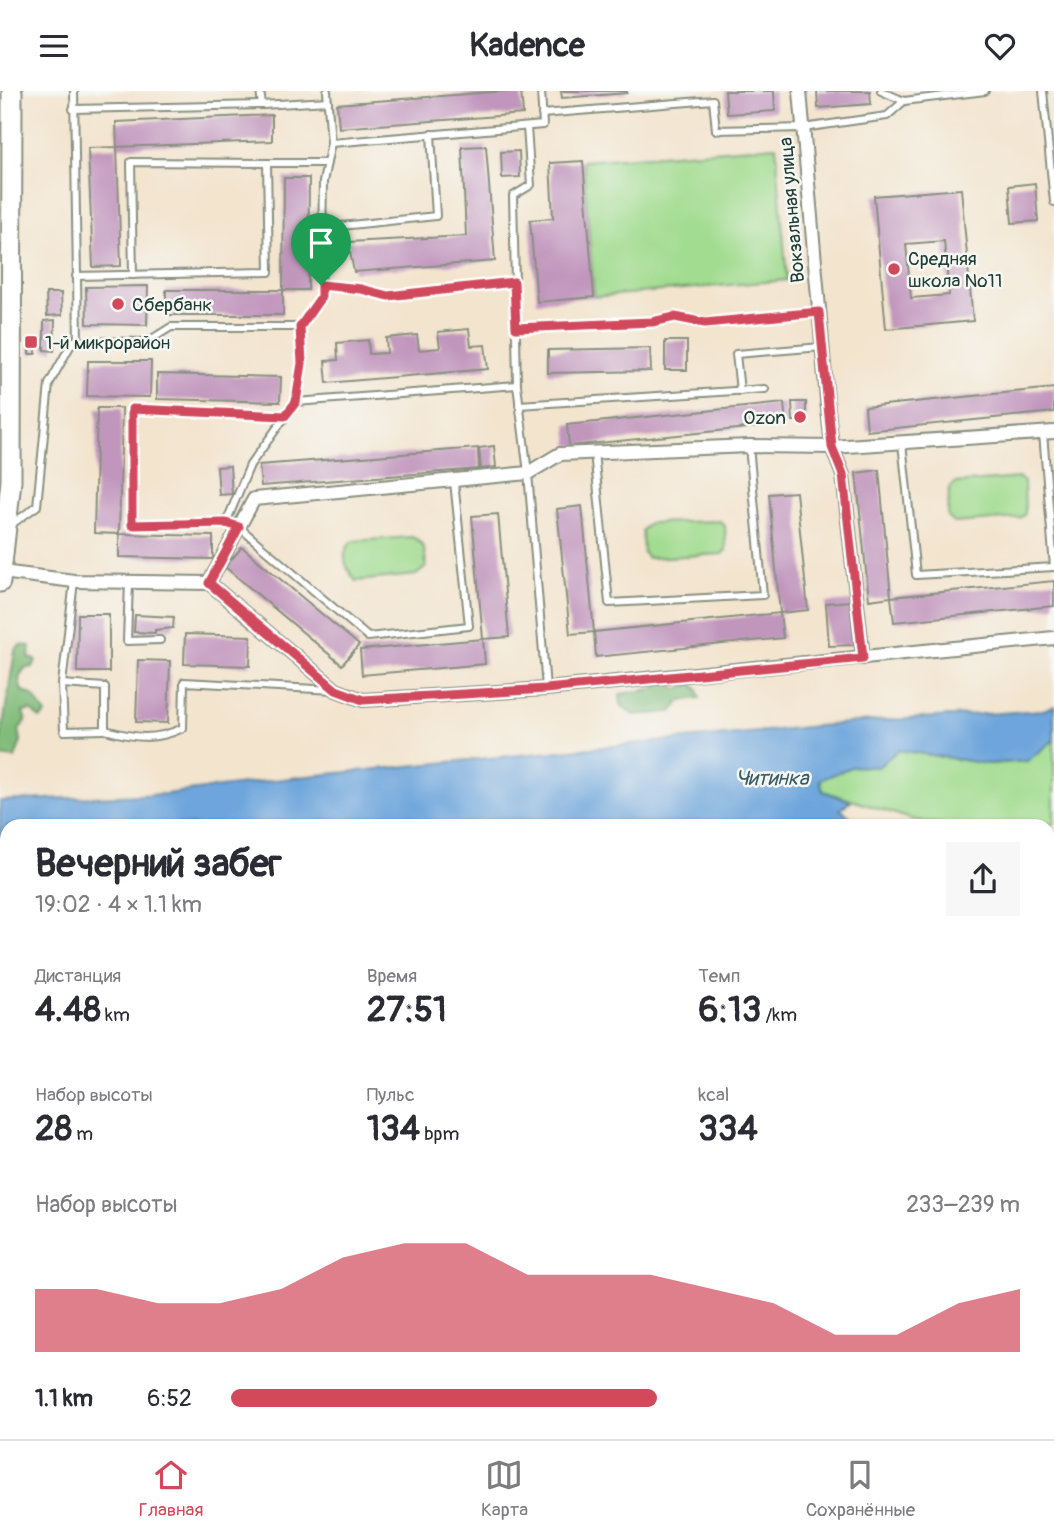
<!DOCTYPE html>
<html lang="ru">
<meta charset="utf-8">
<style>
body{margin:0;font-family:Pangolin,sans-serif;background:#f7f7f7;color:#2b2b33;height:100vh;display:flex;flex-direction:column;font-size:26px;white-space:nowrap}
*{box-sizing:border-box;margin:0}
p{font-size:23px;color:#7c7c81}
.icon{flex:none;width:38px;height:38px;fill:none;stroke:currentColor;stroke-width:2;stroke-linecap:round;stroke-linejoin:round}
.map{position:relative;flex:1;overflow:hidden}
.drawer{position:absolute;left:0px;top:728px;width:1055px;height:621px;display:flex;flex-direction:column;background:#fff;border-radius:21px 21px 0 0;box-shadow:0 2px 5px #0004}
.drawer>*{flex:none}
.pin{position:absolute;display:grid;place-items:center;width:60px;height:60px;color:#fff;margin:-72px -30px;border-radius:50% 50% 50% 0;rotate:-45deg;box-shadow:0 0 7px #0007}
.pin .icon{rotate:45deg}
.round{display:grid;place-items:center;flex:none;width:74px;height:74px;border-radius:0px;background:#f7f7f7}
.summary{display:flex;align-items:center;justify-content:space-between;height:119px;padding:0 35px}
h1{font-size:38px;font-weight:700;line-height:52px}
.stats{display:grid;grid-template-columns:repeat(3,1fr);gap:10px;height:119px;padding:7px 35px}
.stats div{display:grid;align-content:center}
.stats b{font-size:35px;font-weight:700}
.stats small{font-size:19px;font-weight:400}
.stats p{font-size:19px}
.chart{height:196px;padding:14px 35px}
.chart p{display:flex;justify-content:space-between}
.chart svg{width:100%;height:126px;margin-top:7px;fill:#d1495b;opacity:.7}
ul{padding:0 35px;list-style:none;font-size:23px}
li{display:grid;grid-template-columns:112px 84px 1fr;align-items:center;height:52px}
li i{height:18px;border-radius:9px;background:#d1495b}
header{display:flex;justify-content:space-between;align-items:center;height:91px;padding:0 35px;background:#fff;font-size:32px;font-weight:700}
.tabs{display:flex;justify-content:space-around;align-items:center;height:98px;border-top:2px solid #e1e1e2;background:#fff;font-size:19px;color:#7c7c81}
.tabs a{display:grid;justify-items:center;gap:4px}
.tabs .on{color:#d1495b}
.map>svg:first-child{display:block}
.green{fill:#a2dc90;stroke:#608c62;stroke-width:2}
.forest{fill:#81bc7a;stroke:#507c57;stroke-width:2}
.water{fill:#6da5dc;stroke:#467188;stroke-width:2}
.building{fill:#c196bd;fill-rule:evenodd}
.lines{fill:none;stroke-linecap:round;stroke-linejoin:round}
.service-casing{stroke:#899081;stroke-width:10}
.minor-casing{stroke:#899081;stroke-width:16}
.tertiary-casing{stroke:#899081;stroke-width:19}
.primary-casing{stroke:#899081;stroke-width:23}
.service{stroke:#fff;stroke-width:6}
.minor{stroke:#fff;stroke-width:12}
.tertiary{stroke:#fff;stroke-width:16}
.primary{stroke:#fff;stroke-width:19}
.rail{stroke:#1f3d34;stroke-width:3.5}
.route-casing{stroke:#fff;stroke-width:14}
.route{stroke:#d1495b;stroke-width:9}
.poi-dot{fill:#d1495b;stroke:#f6f6f2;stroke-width:2.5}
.labels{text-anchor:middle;stroke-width:5;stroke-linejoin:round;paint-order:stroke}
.street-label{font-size:19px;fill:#1f3d34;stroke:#f6f6f2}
.poi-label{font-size:19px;fill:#1f3d34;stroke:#f6f6f2;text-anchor:start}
.water-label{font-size:21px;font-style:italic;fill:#365c66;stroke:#f6f6f2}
</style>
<header><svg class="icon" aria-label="menu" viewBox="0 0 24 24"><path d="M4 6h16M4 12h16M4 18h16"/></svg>Kadence<svg class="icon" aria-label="heart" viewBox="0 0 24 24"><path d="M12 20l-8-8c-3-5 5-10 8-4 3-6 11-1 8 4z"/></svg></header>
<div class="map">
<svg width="1054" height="1348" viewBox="0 0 1054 1348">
<rect width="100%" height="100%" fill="#f6f6f2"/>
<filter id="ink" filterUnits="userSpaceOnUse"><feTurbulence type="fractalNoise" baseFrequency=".0143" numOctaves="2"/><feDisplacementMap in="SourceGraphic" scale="14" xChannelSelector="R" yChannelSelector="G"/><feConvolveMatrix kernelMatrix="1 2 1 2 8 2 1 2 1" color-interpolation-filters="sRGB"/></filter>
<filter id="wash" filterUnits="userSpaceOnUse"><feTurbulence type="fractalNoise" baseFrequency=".00686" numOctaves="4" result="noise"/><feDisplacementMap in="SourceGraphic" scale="28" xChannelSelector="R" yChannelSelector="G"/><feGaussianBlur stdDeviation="1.57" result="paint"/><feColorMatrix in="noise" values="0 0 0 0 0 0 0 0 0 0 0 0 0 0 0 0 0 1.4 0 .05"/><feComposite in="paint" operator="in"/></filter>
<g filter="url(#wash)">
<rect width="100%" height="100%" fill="#f3e4ce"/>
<g class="green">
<path d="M776,55l11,134 -193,17 -11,-136z"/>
<path d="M1019,387l5,4 1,32 -5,4 -66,5 -6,-6 1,-28 6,-6z"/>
<path d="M720,430l5,5 1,24 -4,4 -74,4 -5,-6 -1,-22 7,-7z"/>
<path d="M412,446c14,6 13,16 14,30l-10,8 -60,6c-10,-12 -18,-29 -3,-40z"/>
<path d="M1054,649v84l-103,2 -40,-7 -88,-28 -3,-11 33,-14 25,1 20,-17 90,14 39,-3z"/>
</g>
<g class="forest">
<path d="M20,554l10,1 -1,12 7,2 -3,7 -8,1 -6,9 2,13 11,5 14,19 -6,5 -9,-9 -8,2 3,9 -7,8 2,12 -6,17 -15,-2v-13l15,-92z"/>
<path d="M660,591h11l5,7 17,-5 5,6 2,8 -20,3 -8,11 -38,3 -13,-10 -1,-11 37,-6z"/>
<path d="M1054,768v63l-6,-1v-61z"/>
<path d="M0,861l7,1v54l-7,-2z"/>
<path d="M0,940l2,8 5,-2v65l-7,-6v-37l6,-3 -6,-9z"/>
</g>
<path class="water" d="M1054,615v34l-27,21 -39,3 -90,-14 -20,17 -25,-1 -33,14 3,11 28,10 -11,8 12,9 24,8h-869v127l-7,-1v-151l165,-7 133,-17 232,-23 329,-32 184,-12z"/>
<g id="blocks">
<g class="building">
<path d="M506,0h15l2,23 -184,14 -2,-24z"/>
<path d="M561,0h66v2l-65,5z"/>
<path d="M725,0h49l1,20 -48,3z"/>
<path d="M817,0h53l1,13 -53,4z"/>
<path d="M272,24v26l-155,6 4,119 -28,1 -5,-119 29,-1 -1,-25z"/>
<path d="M486,55l9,115 -141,11 -6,-30 118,-6 -4,-89z"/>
<path d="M519,60l1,26 -18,1 -1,-26z"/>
<path d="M583,70l11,136 -57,5 -7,-82 23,-2 -3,-55z"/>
<path d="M284,87h25l-1,112h-25z"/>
<path d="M1035,92l3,38 -26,2 -3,-37z"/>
<path d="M961,98l12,132 -87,8 -12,-133zM944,150l5,54 -38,3 -5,-54z"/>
<path d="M148,195l-1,39 -60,-1 -1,-37z"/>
<rect x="166" y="199" width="117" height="25"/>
<path d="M46,202h15l1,22 -15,1z"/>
<path d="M55,229l-1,31 -10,-1v-29z"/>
<path d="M469,238l2,17 14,-1 3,24 -161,14 -2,-22 13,-1 -1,-17 31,-3 1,14 18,-1 -1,-15 31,-3 2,15 21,-2 -2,-16z"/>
<rect x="29" y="249" width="7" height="14"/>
<rect x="665" y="250" width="22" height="29"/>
<path d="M650,257l1,23 -103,2v-23z"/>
<path d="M88,270h63l-1,36 -63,-1z"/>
<path d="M157,283l124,3 -1,25 -123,-3z"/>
<path d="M1054,297v24l-187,19 -2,-24z"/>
<path d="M792,311h14v19h-13z"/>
<path d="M784,312l2,21 -217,22 -2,-21z"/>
<path d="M97,317h25l-3,126 94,2v23l-94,-2v-23l-25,-1z"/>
<path d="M494,355l2,21 -15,2 -2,-21z"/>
<path d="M478,357l1,21 -218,17 -2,-21z"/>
<path d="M230,375l2,28 -13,1 -2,-28z"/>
<path d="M879,379l12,127 -22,3 -13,-127z"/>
<path d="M796,401l12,118 -28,3 -11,-119z"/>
<path d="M582,415l12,126 -24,2 -13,-125z"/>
<path d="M498,423l11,123 -26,2 -11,-123z"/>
<path d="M242,456l117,98 -17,20 -117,-98z"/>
<path d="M1054,490v25l-160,16 -3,-25z"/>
<path d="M851,510l3,44 -25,1 -3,-43z"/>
<path d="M780,522l3,25 -187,19 -2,-25z"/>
<path d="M78,523h31v58h-32z"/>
<path d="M135,524l39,2 -1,11 -18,2v3l-21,-1z"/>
<path d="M185,543l66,2 -1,30 -66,-2z"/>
<path d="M483,548l2,25 -123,11 -2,-25z"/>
<path d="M138,569l32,1 -2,62 -32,-1z"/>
<rect x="1048" y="1114" width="6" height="35"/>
<path d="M65,1342h147v3l-58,3h-89z"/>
</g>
</g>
</g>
<g filter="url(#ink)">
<use href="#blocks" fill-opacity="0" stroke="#899081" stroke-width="2"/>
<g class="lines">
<g class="service-casing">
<g id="service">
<path d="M74,0l4,250"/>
<path d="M260,0l2,14 66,-4"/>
<path d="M881,0l23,10"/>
<path d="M1043,0l11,111"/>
<path d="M73,18l189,-4"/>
<path d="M542,23l171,-14 3,30 87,-2 84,-12 17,-15 81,-10"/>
<path d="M331,52l212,-18 -2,-34"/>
<path d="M322,137l114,-12 -5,-82"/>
<path d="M133,184l-2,-113 136,1"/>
<path d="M76,185l193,-4 -2,-109h60"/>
<path d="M515,191l2,103"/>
<path d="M321,193l40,5 27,7 127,-14 -2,-86 18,-11 -4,-58"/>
<path d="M300,236l2,36 -6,39 -46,63 -24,58 13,4 129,110 101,-11 -15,-145"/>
<path d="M516,237l136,-6 23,-5 30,6 114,-11"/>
<path d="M740,300l-4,-37 86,-7"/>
<path d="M296,311l221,-17 11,88 18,215"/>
<path d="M519,314l246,-16"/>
<path d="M902,352l14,132 138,-8 -11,-134"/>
<path d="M594,361l15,151 154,-8 -14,-149"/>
<path d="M226,432l-94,2v-116l153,7"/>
<path d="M12,433l25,-18 12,-122 24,-43 74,1 24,-15h129l21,-30 2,-115 8,-39 -4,-52"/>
<path d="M129,491l-2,59 33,-1"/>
<path d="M62,593l2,47 41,-1v-43l-43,-3 12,-103"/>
<path d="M105,639c30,8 50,11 78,-2l1,-46 150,8"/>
<path d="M1048,1104h6"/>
<path d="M0,1160l7,-1"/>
<path d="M1048,1269h6"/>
<path d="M222,1342l1,6"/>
<path d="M284,1342v6"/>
<path d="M342,1342l2,6"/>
<path d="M482,1342v6"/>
<path d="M539,1342l1,6"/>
</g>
</g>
<g class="minor-casing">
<g id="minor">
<path d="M800,0l27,309 5,47 11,28 20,183"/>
<path d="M2,481l72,9 135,2 127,107 27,10 183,-11 508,-51"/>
<path d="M209,492l45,-84 274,-26 32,-19 189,-8 83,1 222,-15"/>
<path d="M1048,1334h6"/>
<path d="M708,1342l18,6 138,-6"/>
<path d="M587,1348l86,-6"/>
</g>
</g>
<g class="tertiary-casing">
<path id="tertiary" d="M726,1348l1,-6"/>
</g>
<g class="primary-casing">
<path id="primary" d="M0,491l11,-101 1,-390"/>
</g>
<use href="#service" class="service"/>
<use href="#minor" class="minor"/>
<use href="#tertiary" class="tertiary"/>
<use href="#primary" class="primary"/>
<g class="rail">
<path d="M1048,948l6,1"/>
<path d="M1048,974h6"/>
<path d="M1048,1000l6,1"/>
<path d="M0,1029h7"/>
<path d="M0,1078l7,-2"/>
<path d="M1048,1094h6"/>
<path d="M0,1099l7,-2"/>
<path d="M0,1125l7,-1"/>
</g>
</g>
</g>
<g class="lines" filter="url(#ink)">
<g class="route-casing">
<path id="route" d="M514,191l2,46 136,-6 23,-5 30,6 114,-11 13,135 11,28 20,183 -317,31 -183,11 -27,-10 -127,-107 30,-56 -13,-4 -94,2v-116l153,7 11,-14 6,-39 -2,-36 21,-30v-12l40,4 27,7z"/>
</g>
<use href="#route" class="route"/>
</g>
<g class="poi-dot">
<circle cx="894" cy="178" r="7"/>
<circle cx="118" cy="213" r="7"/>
<rect x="24" y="244" width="14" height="14" rx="3.5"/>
<circle cx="800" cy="326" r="7"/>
</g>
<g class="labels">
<g class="street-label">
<text transform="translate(791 119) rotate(-95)" y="7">Вокзальная улица</text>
</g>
<g class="poi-label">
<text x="908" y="174">Средняя<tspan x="908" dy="22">школа №11</tspan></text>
<text x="132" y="220">Сбербанк</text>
<text x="45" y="258">1-й микрорайон</text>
<text x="786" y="333" text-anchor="end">Ozon</text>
</g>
<g class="water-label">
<text x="772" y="694">Читинка</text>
</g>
</g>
</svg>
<div class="pin" style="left:321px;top:194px;background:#1e9e55"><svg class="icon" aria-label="arrive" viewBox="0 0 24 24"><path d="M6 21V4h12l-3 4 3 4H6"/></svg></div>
<section class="drawer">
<div class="summary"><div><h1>Вечерний забег</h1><p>19:02 · 4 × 1.1 km</p></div><a class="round"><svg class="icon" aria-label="share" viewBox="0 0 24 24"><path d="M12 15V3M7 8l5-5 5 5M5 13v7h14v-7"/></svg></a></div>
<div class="stats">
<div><p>Дистанция</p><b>4.48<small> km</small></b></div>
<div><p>Время</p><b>27:51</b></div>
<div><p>Темп</p><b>6:13<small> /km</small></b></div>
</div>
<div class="stats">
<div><p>Набор высоты</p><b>28<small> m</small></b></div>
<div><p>Пульс</p><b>134<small> bpm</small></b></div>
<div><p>kcal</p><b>334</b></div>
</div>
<div class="chart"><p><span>Набор высоты</span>233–239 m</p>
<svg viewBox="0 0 160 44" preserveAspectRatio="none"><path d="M0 44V22L10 22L20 27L30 27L40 22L50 11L60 6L70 6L80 17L90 17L100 17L110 22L120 27L130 38L140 38L150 27L160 22V44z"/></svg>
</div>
<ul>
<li><b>1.1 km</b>6:52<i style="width:54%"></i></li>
</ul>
</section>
</div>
<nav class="tabs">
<a class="on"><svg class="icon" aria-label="home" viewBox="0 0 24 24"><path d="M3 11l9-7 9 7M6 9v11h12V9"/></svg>Главная</a>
<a><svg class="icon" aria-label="map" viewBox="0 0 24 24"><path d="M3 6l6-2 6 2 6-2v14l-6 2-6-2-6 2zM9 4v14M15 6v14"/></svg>Карта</a>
<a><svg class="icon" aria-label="saved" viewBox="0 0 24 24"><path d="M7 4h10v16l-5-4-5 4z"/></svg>Сохранённые</a>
</nav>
